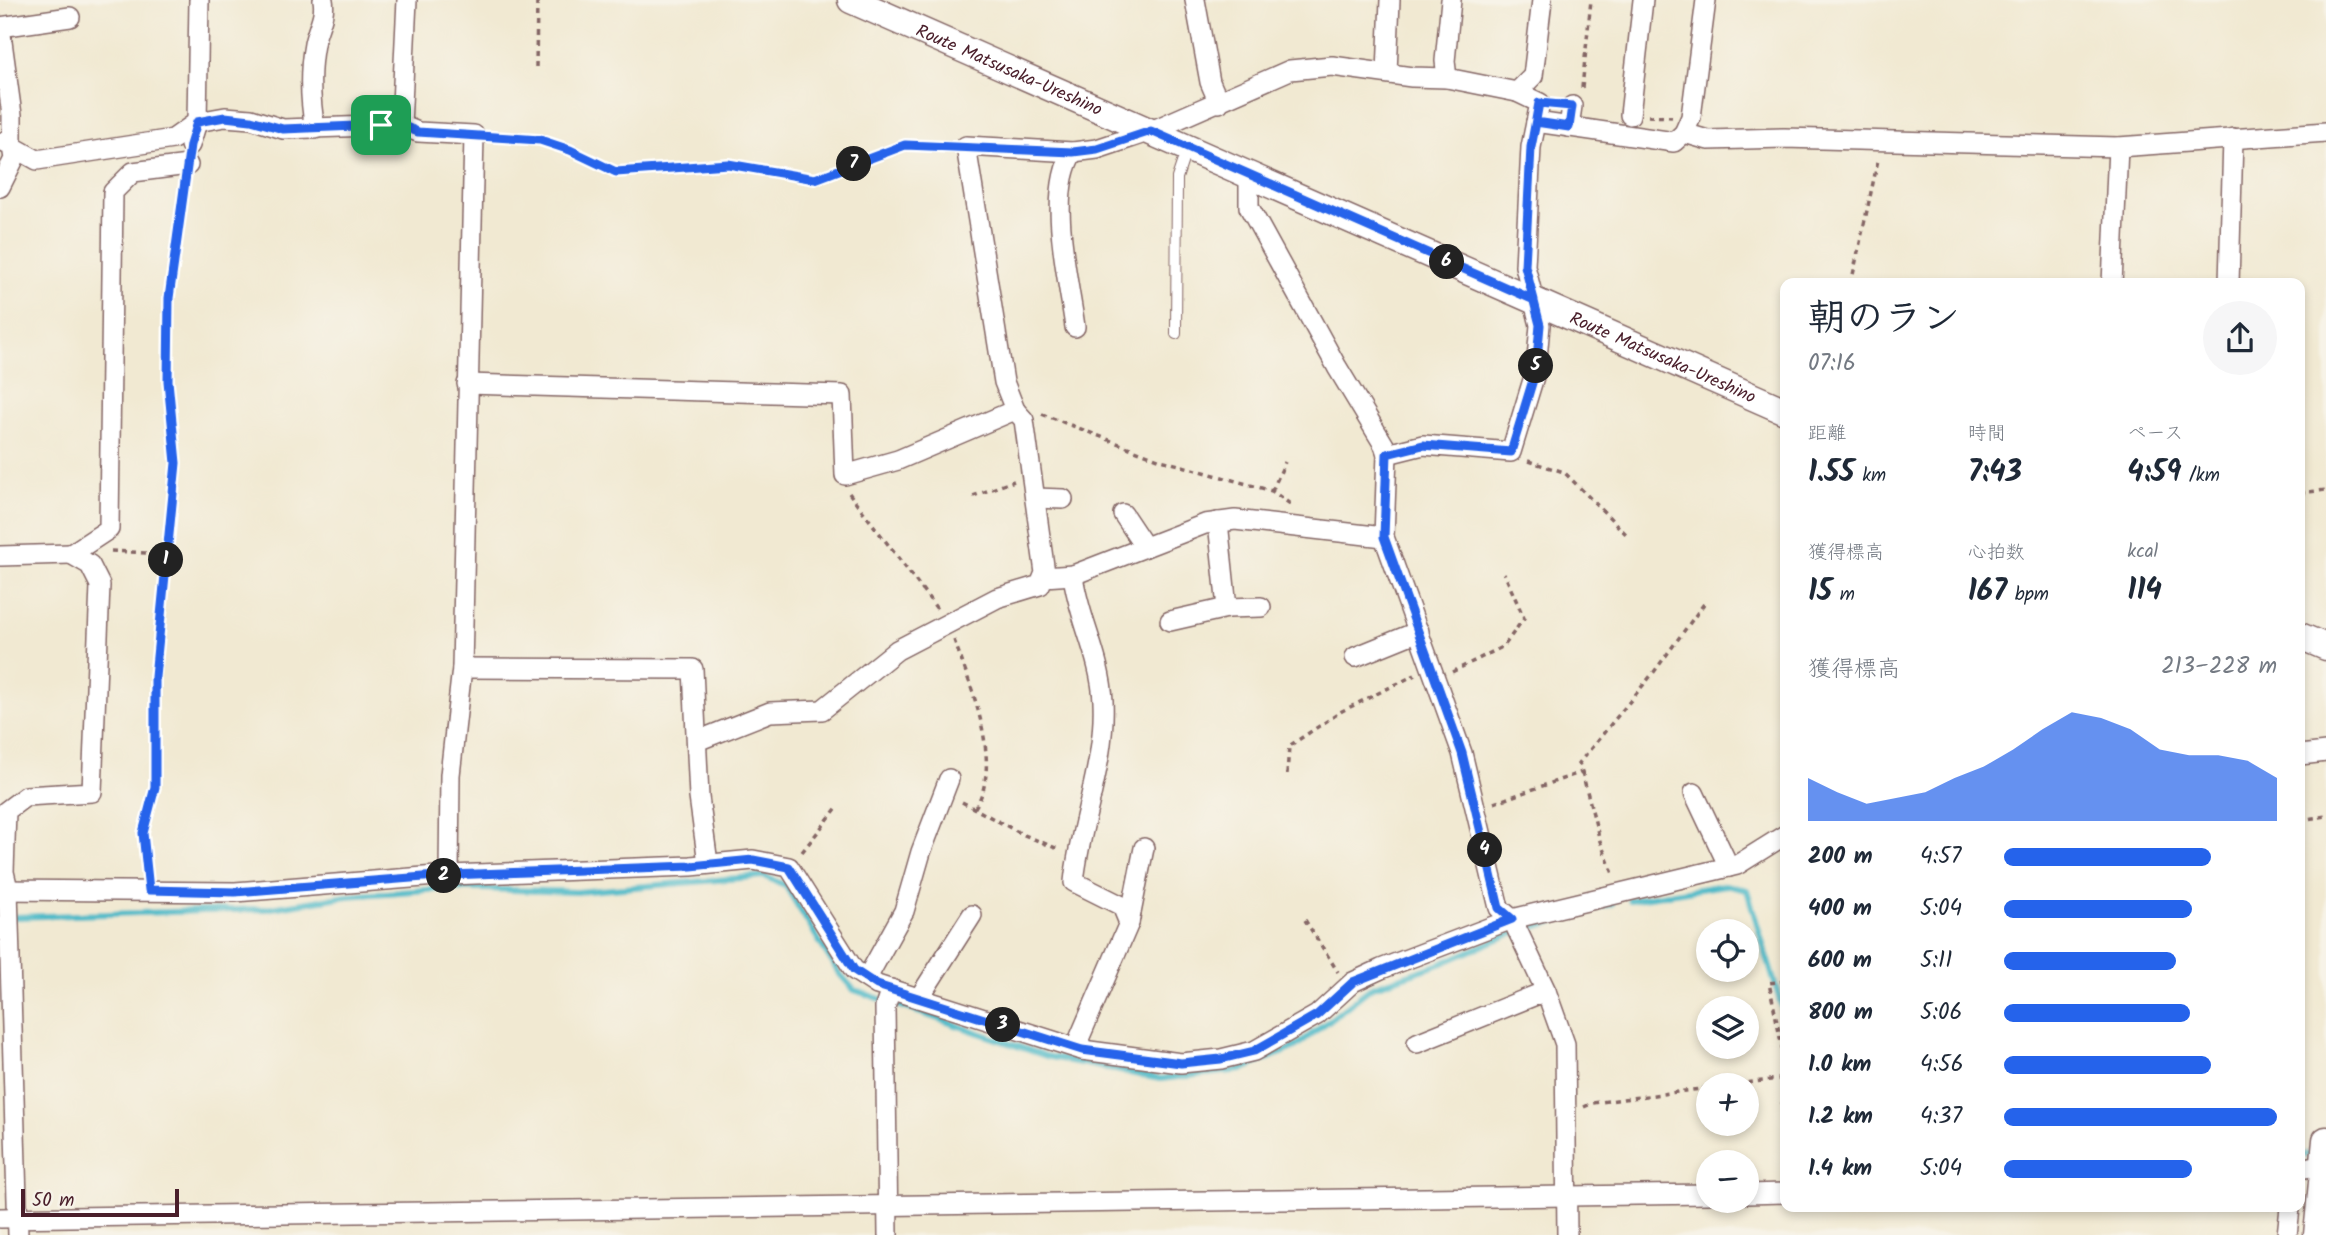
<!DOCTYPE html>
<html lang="ja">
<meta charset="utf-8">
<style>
body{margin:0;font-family:Kalam,"Klee One",sans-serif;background:#f6f6f7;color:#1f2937;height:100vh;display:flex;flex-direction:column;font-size:26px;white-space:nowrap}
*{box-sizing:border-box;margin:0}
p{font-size:23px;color:#747a83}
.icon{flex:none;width:38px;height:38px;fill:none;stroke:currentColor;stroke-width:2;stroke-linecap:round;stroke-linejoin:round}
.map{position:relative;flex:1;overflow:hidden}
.panel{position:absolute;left:1780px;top:278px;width:525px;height:934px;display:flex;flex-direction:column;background:#fff;border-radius:14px;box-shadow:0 4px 10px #0003}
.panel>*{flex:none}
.fabs{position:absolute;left:1696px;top:919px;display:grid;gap:14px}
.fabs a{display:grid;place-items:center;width:63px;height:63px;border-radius:50%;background:#fff;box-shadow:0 4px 10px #0003;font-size:35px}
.scale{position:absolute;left:21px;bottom:18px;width:158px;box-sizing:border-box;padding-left:7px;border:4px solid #4a1f2b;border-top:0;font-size:19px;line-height:24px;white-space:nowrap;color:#4a1f2b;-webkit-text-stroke:5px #f7f3e8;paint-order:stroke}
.pin{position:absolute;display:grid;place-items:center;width:60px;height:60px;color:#fff;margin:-30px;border-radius:14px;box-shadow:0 4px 10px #0006}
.km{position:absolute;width:35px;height:35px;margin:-18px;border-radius:50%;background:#222;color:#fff;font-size:19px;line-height:35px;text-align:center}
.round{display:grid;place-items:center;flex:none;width:74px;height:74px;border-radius:37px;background:#f6f6f7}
.headline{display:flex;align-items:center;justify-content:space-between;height:119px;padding:0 28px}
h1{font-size:38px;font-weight:600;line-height:52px}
.metrics{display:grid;grid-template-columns:repeat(3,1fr);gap:10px;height:119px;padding:7px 28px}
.metrics div{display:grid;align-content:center}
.metrics b{font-size:30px;font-weight:600}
.metrics small{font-size:19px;font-weight:400}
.metrics p{font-size:19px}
.chart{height:196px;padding:14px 28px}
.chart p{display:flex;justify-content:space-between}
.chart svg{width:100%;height:126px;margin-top:7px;fill:#2563eb;opacity:.7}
ul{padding:0 28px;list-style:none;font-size:23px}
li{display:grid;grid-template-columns:112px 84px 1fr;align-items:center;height:52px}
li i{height:18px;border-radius:9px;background:#2563eb}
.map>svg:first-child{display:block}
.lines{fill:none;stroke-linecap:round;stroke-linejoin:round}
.stream{stroke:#4ebac8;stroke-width:6}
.service-casing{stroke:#846665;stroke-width:12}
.minor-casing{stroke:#846665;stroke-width:22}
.secondary-casing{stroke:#846665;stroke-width:29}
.path{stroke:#846665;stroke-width:3.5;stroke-dasharray:5 5;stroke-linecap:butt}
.service{stroke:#fff;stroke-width:10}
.minor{stroke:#fff;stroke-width:19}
.secondary{stroke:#fff;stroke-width:26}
.route-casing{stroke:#fff;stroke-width:14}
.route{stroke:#2563eb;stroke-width:9}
.labels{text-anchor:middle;stroke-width:5;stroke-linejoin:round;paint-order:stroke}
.street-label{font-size:18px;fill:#4a1f2b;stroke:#f7f3e8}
</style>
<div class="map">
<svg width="2326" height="1235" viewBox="0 0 2326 1235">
<rect width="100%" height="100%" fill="#f7f3e8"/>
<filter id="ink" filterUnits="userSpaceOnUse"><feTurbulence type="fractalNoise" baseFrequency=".0143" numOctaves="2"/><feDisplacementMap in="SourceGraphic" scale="14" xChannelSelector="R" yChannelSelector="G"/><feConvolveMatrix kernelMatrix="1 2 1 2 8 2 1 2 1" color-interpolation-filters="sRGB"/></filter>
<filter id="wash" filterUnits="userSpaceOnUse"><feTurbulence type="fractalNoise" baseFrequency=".00686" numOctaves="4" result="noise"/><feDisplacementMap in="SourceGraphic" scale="28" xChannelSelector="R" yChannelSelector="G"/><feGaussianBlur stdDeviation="1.57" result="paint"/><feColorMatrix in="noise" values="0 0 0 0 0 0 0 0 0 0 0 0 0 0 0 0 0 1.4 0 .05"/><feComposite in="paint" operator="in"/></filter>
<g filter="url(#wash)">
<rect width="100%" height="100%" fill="#f1e9d2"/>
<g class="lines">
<g class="stream">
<path d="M1630,900l95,-15 22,5 38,128"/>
<path d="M12,917l253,-8 82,-13 105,-8 125,4 186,-16 22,9 53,87 16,18 192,66 114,23 81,-9 54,-23 77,-60 68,-23 65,-28 107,-32"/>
<path d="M2300,1156l18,-3"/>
</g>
</g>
</g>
<g filter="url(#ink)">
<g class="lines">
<g class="service-casing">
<path id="service" d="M1176,334l1,-156 10,-30"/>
</g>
<g class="minor-casing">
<g id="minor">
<path d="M1195,0l15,82 9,21"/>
<path d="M0,27l12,88v31l25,14 136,-21 24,-17 28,-5 26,2 32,10 118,-4 6,-125"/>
<path d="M0,27l70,-10"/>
<path d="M1387,73l3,-73"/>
<path d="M1447,78l-2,-17 6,-61"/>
<path d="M1517,92l16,-16 9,-76"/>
<path d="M1630,115l13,-115"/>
<path d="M1536,122l138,20 10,-9 24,7 76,-2 334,9 208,-15"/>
<path d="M401,125l17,7 56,3 -12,533 -12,107 -1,100"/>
<path d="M1569,127l3,-21"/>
<path d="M315,129c-5,-28 -6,-58 -1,-85 3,-16 12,-28 9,-44"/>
<path d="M1684,133l7,-16 15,-117"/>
<path d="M190,145l7,-23 2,-122"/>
<path d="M1073,152c-27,42 -4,128 2,175"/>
<path d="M1249,176v31l88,160 47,78 3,9 -3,83 78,216 37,155 13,11 34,72 19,53 2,191"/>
<path d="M0,187l14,-28 -2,-13 -10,-4"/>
<path d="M2112,284l6,-137"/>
<path d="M2229,284l4,-146"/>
<path d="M467,384l375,11 3,80 53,-15 117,-50 -11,-28 -38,-236 107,6 24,-3 54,-18 139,-61 42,-4 80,11 35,1 70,14 23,11 -9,44 -6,119 15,59 -4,45 -25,82 -88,-7 -36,9"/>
<path d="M1035,498l28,1"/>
<path d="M1123,514l22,33"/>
<path d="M1218,522l9,86 34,-1"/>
<path d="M0,556l71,-2"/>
<path d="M1073,575c5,42 28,82 30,126 3,62 -23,120 -29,181l48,24 7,17 -50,116 3,11"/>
<path d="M1044,577l29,-2 132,-51 30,-4 149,17"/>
<path d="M1170,621l57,-13"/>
<path d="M1355,657l64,-26"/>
<path d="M462,668l231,1 6,128 9,66"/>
<path d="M697,741l73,-29 52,-2 75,-60 100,-52 43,-13 5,-12 -21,-153 -9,-10"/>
<path d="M2300,755l26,-3"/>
<path d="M1694,793l35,74"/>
<path d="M0,890l235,2 214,-17 242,-9 62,-6 36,7 65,103 23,15 205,65 99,13 40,-4 33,-8 63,-36 36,-33 28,-13 131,-50 225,-54 48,-30"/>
<path d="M1129,923l15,-75"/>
<path d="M867,978l37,-67 17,-59 28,-73"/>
<path d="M919,998l53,-83"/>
<path d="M1417,1043l129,-52"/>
<path d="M2300,1169l26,-5"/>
<path d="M1746,1194l39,-1"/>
<path d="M0,1218l1708,-24"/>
<path d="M18,1235l-10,-346 -4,-17 2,-61 20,-15 66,-4 8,-207 -10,-20 -19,-11 38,-25 4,-337 20,-20 55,-7"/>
<path d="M888,1235l-3,-228 6,-18"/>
<path d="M2287,1235l3,-27"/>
</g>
</g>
<g class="secondary-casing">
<g id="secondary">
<path id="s1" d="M851,0l934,411"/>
<path d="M2300,636l26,11"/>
<path d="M2317,1235l9,-95"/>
</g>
</g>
<g class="path">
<path d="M536,67l1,-67"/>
<path d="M1582,88l9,-88"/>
<path d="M1648,116l24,1"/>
<path d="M494,136l46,4 30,10 46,22 112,-8 87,15 90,-34 43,1"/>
<path d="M1851,284l27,-124"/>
<path d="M1042,414l119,46 111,31 21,15"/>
<path d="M1528,461l36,11 63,63"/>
<path d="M1272,491l13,-29"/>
<path d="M849,493l88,116"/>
<path d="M2300,493l26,-3"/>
<path d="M973,496l41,-15"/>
<path d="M111,551l55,3"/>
<path d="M954,640c16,44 51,126 20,169"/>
<path d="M1452,672l52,-26 20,-28 -20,-45"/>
<path d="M1582,772l18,69 14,35"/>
<path d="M1287,774l2,-28 53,-35 73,-36"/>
<path d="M962,802l60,32 36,15"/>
<path d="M1494,803l88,-31 -3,-9 75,-91 52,-71"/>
<path d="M2300,820l26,-4"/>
<path d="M802,852l37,-47"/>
<path d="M147,874l-4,-41 11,-46 1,-110 21,-214 -8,-82 1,-83 16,-113"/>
<path d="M1305,920l33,52"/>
<path d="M1785,981l-16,2 16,79"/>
<path d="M1728,1085l51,-6 6,3"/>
<path d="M1584,1107l9,-4 115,-15"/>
<path d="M1783,1174l-1,-70 3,-9"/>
</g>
<use href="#service" class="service"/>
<use href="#minor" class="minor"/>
<use href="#secondary" class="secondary"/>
</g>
</g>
<g class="lines" filter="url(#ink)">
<g class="route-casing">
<path id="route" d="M381,125l-98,4 -32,-9 -26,-3 -28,5 -7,23 -21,153 -1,83 8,82 -21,214v110l-12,46 6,57 86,2 214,-17 242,-9 62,-6 36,7 65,103 23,15 205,65 99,13 40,-4 33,-8 63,-36 36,-33 159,-63 -13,-11 -37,-155 -78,-216 3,-83 36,-9 88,7 25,-82 4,-45 -15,-59 6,-119 5,-25 33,5 3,-21 -33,-3 -8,44 -6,119 9,34 -383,-169 -54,18 -24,3 -168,-7 -90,34 -87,-15 -112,8 -46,-22 -30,-10 -122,-8 -17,-7h-20"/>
</g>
<use href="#route" class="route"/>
</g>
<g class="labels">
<g class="street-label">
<text dy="6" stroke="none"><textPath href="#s1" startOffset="173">Route Matsusaka-Ureshino</textPath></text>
<text dy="6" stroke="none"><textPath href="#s1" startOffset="887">Route Matsusaka-Ureshino</textPath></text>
</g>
</g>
</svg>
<div class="fabs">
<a><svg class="icon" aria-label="locate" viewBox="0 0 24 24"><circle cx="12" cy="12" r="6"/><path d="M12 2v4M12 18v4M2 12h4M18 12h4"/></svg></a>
<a><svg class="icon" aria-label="layers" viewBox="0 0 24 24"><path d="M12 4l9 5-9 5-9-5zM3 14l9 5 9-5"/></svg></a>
<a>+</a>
<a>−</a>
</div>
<div class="scale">50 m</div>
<div class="pin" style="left:381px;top:125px;background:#1e9e55"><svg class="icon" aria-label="arrive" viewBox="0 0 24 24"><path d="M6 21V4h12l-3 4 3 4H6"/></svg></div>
<b class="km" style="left:166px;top:560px">1</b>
<b class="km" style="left:444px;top:876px">2</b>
<b class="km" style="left:1003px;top:1025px">3</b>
<b class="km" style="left:1485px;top:850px">4</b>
<b class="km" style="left:1536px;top:366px">5</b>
<b class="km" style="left:1447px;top:262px">6</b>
<b class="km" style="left:854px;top:164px">7</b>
<section class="panel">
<div class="headline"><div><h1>朝のラン</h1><p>07:16</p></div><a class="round"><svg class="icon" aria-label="share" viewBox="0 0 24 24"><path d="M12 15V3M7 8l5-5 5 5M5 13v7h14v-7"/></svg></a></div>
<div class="metrics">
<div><p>距離</p><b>1.55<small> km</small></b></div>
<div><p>時間</p><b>7:43</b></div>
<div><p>ペース</p><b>4:59<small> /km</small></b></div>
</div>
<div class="metrics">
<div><p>獲得標高</p><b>15<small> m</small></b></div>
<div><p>心拍数</p><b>167<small> bpm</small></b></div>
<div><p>kcal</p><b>114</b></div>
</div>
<div class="chart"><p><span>獲得標高</span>213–228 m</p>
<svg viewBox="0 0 160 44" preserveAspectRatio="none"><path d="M0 44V29L10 34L20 38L30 36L40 34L50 29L60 25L70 19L80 12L90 6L100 8L110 12L120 19L130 21L140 21L150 23L160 29V44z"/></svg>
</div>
<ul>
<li><b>200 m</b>4:57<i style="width:76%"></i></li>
<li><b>400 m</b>5:04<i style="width:69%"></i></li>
<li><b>600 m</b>5:11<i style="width:63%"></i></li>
<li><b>800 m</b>5:06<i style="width:68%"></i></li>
<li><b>1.0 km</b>4:56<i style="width:76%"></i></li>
<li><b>1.2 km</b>4:37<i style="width:100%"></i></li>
<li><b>1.4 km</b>5:04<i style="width:69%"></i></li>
</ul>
</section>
</div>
